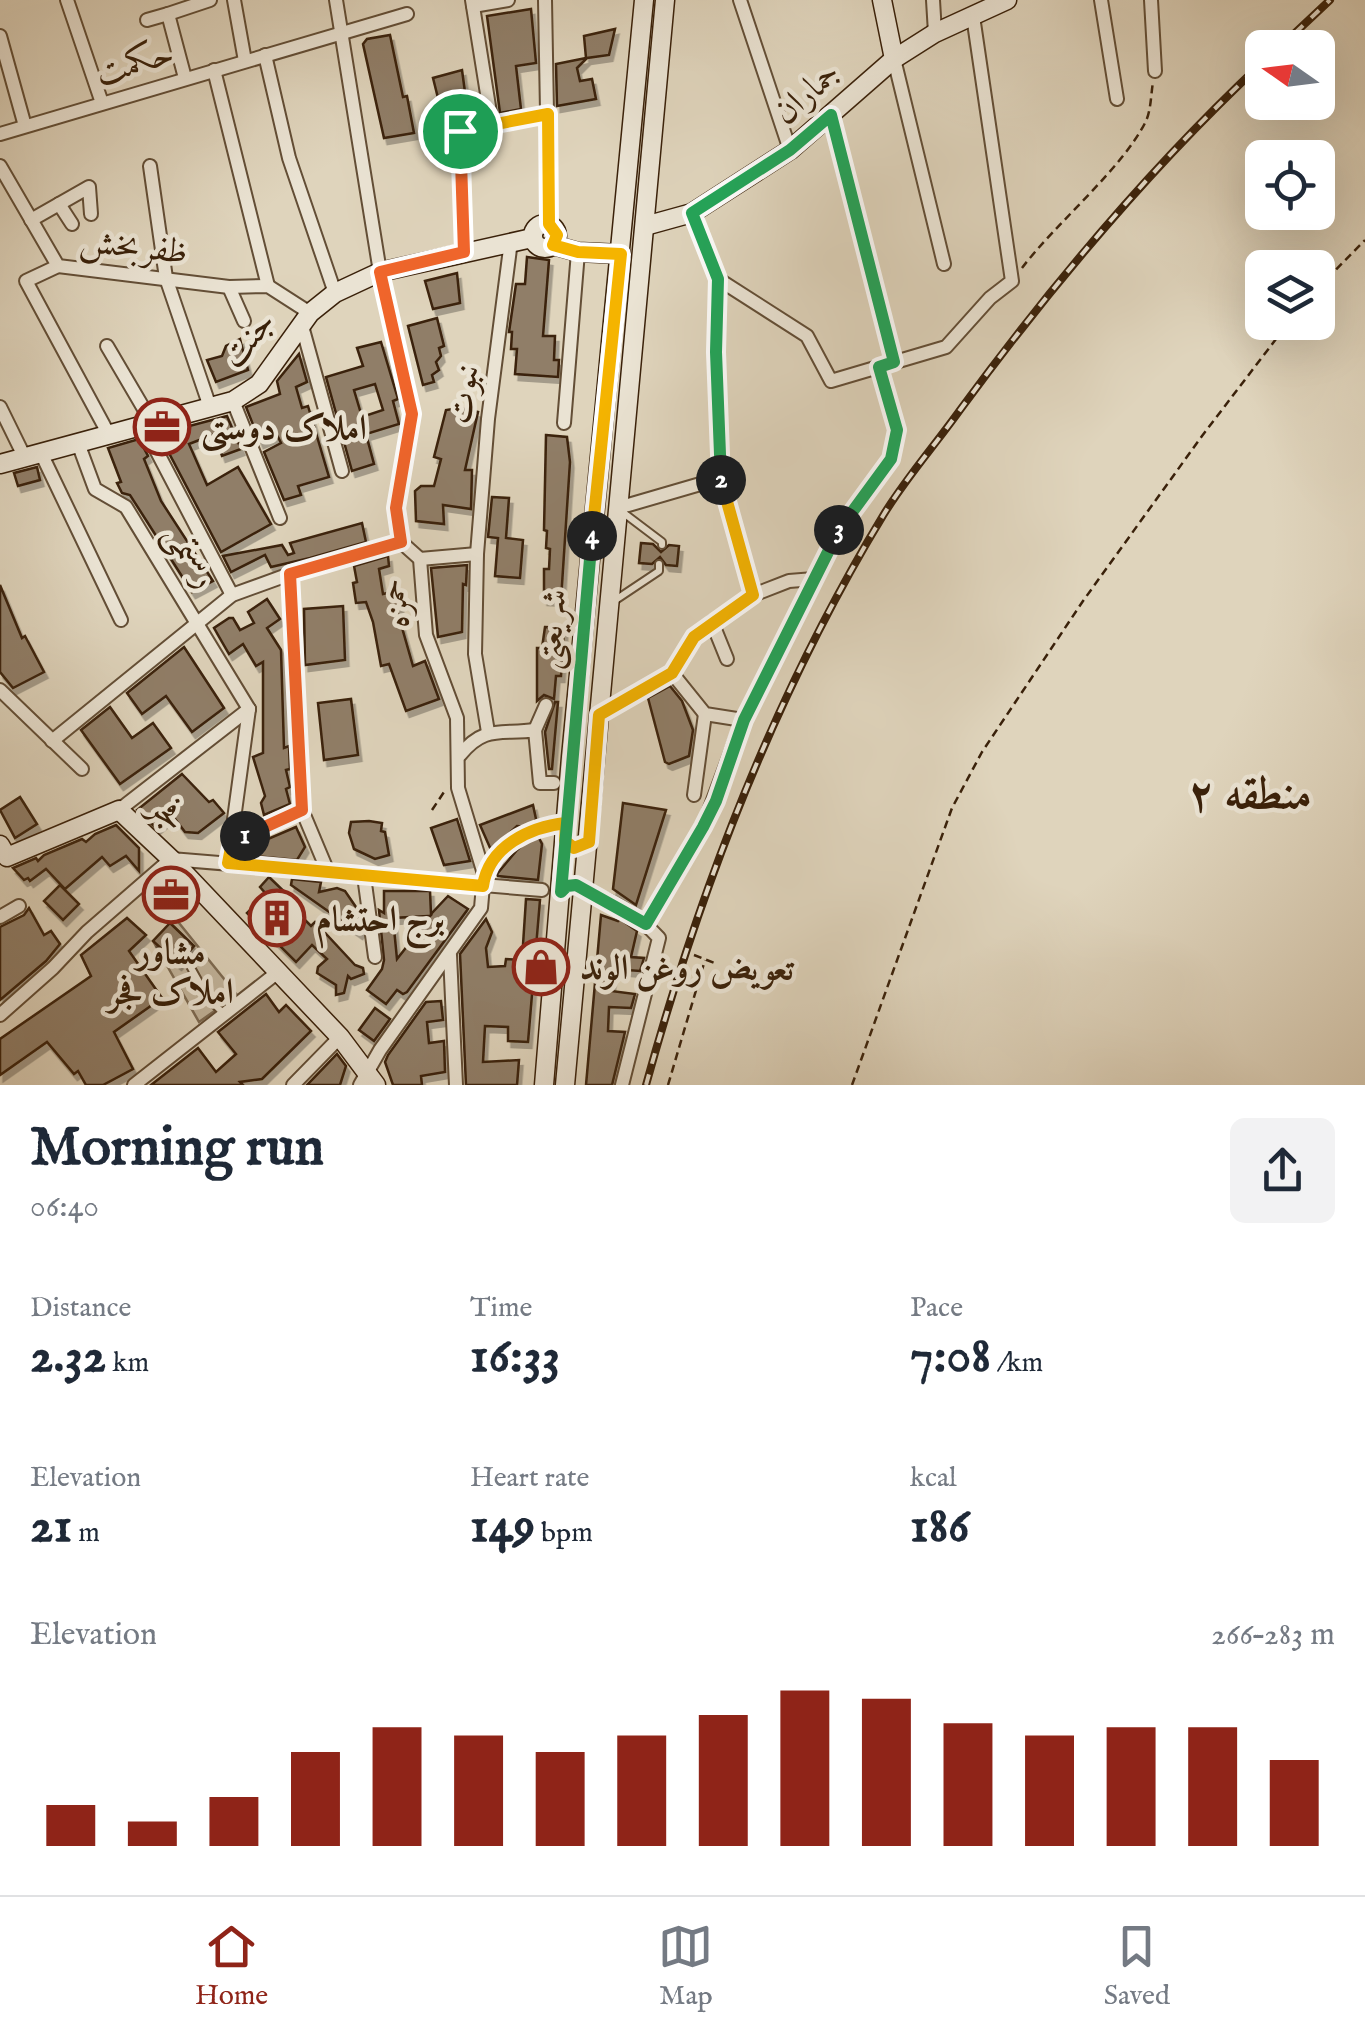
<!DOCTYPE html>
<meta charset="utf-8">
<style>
body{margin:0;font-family:"IM FELL English",Amiri,serif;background:#f2f2f3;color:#1f2937;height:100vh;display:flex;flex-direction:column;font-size:38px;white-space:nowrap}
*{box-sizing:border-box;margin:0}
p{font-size:32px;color:#747a83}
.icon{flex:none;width:55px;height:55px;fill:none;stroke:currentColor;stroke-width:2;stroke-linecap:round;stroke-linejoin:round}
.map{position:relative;height:1085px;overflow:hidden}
.panel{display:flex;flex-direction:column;background:#fff;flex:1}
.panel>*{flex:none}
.needle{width:65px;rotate:284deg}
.controls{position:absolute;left:1245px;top:30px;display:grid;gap:20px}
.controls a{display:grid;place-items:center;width:90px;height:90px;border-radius:15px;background:#fff;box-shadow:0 10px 40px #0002;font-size:50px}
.pin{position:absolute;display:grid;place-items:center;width:85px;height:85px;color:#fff;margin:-42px;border:5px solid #fff;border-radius:50%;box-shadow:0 2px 10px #0007}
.km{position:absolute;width:50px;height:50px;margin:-25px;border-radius:50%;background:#222;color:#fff;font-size:28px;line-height:50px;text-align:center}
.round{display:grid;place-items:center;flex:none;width:105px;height:105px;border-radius:15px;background:#f2f2f3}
.headline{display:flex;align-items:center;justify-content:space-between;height:170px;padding:0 30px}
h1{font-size:55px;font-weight:700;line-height:75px}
.figures{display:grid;grid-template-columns:repeat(3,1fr);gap:15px;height:170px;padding:10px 30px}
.figures div{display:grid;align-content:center}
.figures b{font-size:50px;font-weight:700}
.figures small{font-size:28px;font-weight:400}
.figures p{font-size:28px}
.chart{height:280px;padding:20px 30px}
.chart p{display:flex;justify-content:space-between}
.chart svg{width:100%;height:180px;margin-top:10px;stroke:#8f2418;stroke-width:6}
.menu{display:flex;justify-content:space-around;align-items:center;height:140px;border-top:2px solid #e0e1e3;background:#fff;font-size:28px;color:#747a83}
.menu a{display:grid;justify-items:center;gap:5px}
.menu .active{color:#8f2418}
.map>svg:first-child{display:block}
.green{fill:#c3b69e;stroke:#7e6c54;stroke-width:2.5}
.building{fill:#907e67;stroke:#3a210a;stroke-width:2.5;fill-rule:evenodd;filter:url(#shadow)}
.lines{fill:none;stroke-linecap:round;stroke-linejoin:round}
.lane-casing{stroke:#634e36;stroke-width:10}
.street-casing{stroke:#634e36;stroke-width:16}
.secondary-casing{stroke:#3a210a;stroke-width:21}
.path{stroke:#3a210a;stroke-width:2.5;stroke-dasharray:8 5;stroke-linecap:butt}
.lane{stroke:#eae3d3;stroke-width:6}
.street{stroke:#eae3d3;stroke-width:12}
.secondary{stroke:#eae3d3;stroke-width:18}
.rail-casing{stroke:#3a210a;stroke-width:8}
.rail{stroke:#eae3d3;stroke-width:4;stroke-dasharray:11;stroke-linecap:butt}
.split-1-casing{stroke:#fff;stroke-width:20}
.split-2-casing{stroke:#fff;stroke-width:20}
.split-3-casing{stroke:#fff;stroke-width:20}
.split-4-casing{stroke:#fff;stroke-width:20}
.split-5-casing{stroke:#fff;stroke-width:20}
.split-1{stroke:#f0652b;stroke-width:12}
.split-2{stroke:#f5b400;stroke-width:12}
.split-3{stroke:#22a559;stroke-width:12}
.split-4{stroke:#22a559;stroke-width:12}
.split-5{stroke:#f5b400;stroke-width:12}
.labels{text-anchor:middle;stroke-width:9;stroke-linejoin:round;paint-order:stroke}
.street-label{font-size:35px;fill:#3a210a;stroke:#eae3d3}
.poi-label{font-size:35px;font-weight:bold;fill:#3a210a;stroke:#eae3d3;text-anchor:start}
.district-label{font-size:45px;font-weight:bold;fill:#3a210a;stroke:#eae3d3}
</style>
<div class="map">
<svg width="1365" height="1085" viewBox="0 0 1365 1085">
<defs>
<filter id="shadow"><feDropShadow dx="3.5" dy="6" stdDeviation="0" flood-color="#0004"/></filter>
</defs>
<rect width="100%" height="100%" fill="#dfd4bc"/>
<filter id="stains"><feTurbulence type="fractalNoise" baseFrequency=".002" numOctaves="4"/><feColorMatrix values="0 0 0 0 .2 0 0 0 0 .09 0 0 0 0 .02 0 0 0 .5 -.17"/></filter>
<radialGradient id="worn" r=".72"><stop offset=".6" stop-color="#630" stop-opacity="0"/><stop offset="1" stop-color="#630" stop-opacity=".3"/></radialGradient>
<path class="green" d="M175,918l62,77 -38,27 -46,-81 25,22 16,-17 -24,-23z"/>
<g class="building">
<path d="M531,9l5,54 -20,3 5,43 -21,4 -13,-97z"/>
<path d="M615,29l-6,26 -22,3 -10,10 3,13 12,-2 4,20 -39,7 -1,-42 30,-6 -2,-22z"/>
<path d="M390,35l13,62 4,-1 7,37 -30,5 -21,-94 4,-5z"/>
<path d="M462,70l3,22 -27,6 -5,-20z"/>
<path d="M470,108l4,9 -29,7 -4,-14z"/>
<path d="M527,257l22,3 -6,76h12l-1,24h5l-1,17 -43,-3 2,-25h-6l1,-17h-3l7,-48h9z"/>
<path d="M457,273l3,30 -27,6 -8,-28z"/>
<path d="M437,318l7,28 -5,2 2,8 -5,6 3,8 -7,5 2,7 -11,3 -15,-59z"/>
<path d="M240,339l8,31 -32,12 -9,-22 15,-4 4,-10z"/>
<path d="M381,342l17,57 -5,2 6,23 -33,10 8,30 -22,7 -26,-94 37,-11 -6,-18zM375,384l8,26 -21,7 -8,-27z"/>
<path d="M299,354l8,28 -11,5 6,21 6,-2 21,71 -31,9 3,9 -17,5 -20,-48 17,-9 -4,-8 -17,7 -14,-35 34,-13 -3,-13z"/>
<path d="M459,408l19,4 -13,58h7l-1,39 -28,-4 1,19 -28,-3 -1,-30 6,-5h13l7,-27 -7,-2 12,-47z"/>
<path d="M227,416l14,33 -19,7 -7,-22 -26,10 18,41 31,-18 33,57 -50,28 -62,-118z"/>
<path d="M546,435l21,2 3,25 -9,138 -17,-1v-30h5l1,-20 -4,-1 1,-17 -3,-1z"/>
<path d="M139,439l9,17 -4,3 17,42 52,80 -21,11 -62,-97 -8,-2 -5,-10 4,-1 -13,-34z"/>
<path d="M37,467l3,13 -22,6 -4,-13z"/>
<path d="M492,497l17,1 -3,40 17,2 -3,38 -25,-2 3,-38 -10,-1z"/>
<path d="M362,523l4,19 -56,16 -39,9 -6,-12 -34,17 -8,-16 59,-11 6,10 6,-2 -4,-10z"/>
<path d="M641,543l12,1 8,8 8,-7 10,1 -2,20 -11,-1 -6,-8 -8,7 -13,-1z"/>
<path d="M388,556l1,10 -10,3 4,25 14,-3 3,18 -3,1 16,56 12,-5 14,38 -33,12 -17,-47 -8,2 -8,-44 -7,-20 -10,1 -3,-20 4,-1 -3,-16z"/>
<path d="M467,565l-1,20 -3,-1 -1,48 -24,5 -7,-69z"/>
<path d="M0,585l22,53 3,-2 19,36 -31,16 -13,-16z"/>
<path d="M267,599l13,20 -13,9 14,22 3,98 5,-2 1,23 -4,1 4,17 -4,2 4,15 -26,11 -3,-12 4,-7 -12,-39 10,-4v-91l-7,4 -13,-22 -14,10 -15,-26 15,-10h4l7,12 14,-7 -6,-11z"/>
<path d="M343,606l2,54 -40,5 -1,-56z"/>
<path d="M545,627l19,1 -3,48h-5l-2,23 -10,-4 -7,6v-53h5z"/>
<path d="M184,647l40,61 -32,24 -26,-36 -24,18 -15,-21z"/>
<path d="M670,686l12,15 11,29 -4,26 -20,8 -4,-2 -17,-64z"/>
<path d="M351,699l7,56 -34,5 -6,-57z"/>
<path d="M555,702h3l-6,67h-3l-4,-37z"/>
<path d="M110,707l22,31 21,-15 18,25 -51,36 -39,-54z"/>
<path d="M182,774l27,28 4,-2 11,13 -26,20 -13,-1 -10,-13 -5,5 -4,-4 -10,8 -19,-18z"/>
<path d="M20,797l17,27 -22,14 -15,-28z"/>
<path d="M623,803l43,7 -30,95 -23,-16z"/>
<path d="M533,805l3,14 -6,8 -13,-1 -26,24 -11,-25z"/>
<path d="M457,819l13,42 -26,4 -13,-37z"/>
<path d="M369,821l13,2 -1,8 4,1 4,23 -14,4 -21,-10 -5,-16 2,-11z"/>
<path d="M116,825l23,23v23l-13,-15 -16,10 -8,-9 -37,32 -19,-20 -16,12 -2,-3 -4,2 -11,-12 23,-10 2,3 6,-6 38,-16 4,3 9,-8z"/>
<path d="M296,827l9,20 -8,13 -43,-4 -5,-9z"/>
<path d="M533,836h5l4,8 -4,36 -40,-4 -1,-2 20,-24z"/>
<path d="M269,877l25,24 -4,4 21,21 4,-4 40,43 8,3 1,6 -13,5 -3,-3 -4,17 -8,2v-10l-19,-12 1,-6 9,-8 -15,-14 -16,17 -49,-49 19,-19 -6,-7z"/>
<path d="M172,878l7,7 -28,26 -6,-9z"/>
<path d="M292,879l29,3 -2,10 18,-4 8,3 13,19 3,20 -2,3 -68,-48z"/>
<path d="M60,885l19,19 -16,16 -19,-19z"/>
<path d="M384,891h46l1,23 17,-18 20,13 -61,83 -4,2 -6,-4 -11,14 -19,-14 15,-21 2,-9 -5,-50 5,3zM430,916l-9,9 2,1 -26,33 -4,-41z"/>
<path d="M526,899l14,1 -12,142 -20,-1v-14l-23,-1 -2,36 36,-2 -2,25h-51l-6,-131 26,-35 6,13 -6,16 2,19 17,-1 1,-7 16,1z"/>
<path d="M29,908l15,27 7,-4 9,13 -14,17 -46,39v-73l24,-12z"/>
<path d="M601,915l17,6 2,-2 17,12 -6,26 13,1 -4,13 -27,-2 -2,22 24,3 -4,14 -22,-1 -1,24 17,1 -13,53h-26z"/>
<path d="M127,918l19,17 -17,16 33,47 -48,34 19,37 -30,16h-17l-8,-14 -4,3 -27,-32 -47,33v-36l91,-63 -10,-21z"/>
<path d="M170,923l24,23 -16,18 -25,-23z"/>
<path d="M266,994l13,18 7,-7 25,26 -49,48 -22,3 3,3h-92l47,-37 18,24 20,-18 -18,-22z"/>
<path d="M441,1001l2,19 -16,2 2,21 15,-2 1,31 -24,4 1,9h-29l-8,-23 3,-7 38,-53z"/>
<path d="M375,1008l15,11 -16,22 -15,-11z"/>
<path d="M337,1054l9,12 -6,19h-33z"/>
</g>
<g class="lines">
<g class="lane-casing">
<g id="lane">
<path d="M718,280l-2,73 5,125"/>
<path d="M621,511l41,31v3"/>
<path d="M614,601l45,-30v-7"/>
<path d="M190,966l18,32 15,15"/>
</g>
</g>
<g class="street-casing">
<g id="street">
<path d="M67,0l35,103"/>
<path d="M234,0l11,61"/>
<path d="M336,0l44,272 32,142 -17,95 6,33 19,17 6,76 31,83 1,70 26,86"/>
<path d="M472,0l20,125"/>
<path d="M545,0l4,224"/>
<path d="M740,0l50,150"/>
<path d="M933,0l2,33"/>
<path d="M1101,0l16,99"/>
<path d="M1151,0l4,71"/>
<path d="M473,6l35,-6"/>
<path d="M147,20l21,-6"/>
<path d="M0,36l25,90"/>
<path d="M265,55l24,103 46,135"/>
<path d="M894,59l50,205"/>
<path d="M214,70l54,216"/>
<path d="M185,78l-17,-64 42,-14"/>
<path d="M831,115l64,247"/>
<path d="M0,134l407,-120"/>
<path d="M0,166l58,100 171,21 39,-1 42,27"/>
<path d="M150,166l16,112 44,129"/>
<path d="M59,204l13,20"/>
<path d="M692,213l26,66 89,57 24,45 115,-34 44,-49 22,-17 -39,-265"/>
<path d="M31,220l58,-33 2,27"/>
<path d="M464,252l-4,-121 88,-17"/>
<path d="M58,266l-32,15 82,152"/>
<path d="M229,287l15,34"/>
<path d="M302,326l40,145"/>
<path d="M107,346l44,75"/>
<path d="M233,401l47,117"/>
<path d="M0,407l25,51"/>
<path d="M142,423l90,172"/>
<path d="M564,423l14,-171"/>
<path d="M78,443l17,46 31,18 123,202"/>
<path d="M41,453l80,167"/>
<path d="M618,508l103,-30 32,117"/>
<path d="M420,559l57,-5"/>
<path d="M290,574l12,236 26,62"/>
<path d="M712,622l15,37"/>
<path d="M672,673l33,41 38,6"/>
<path d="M0,690l82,79"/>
<path d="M599,715l73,-42 22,-36 59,-42 36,-14 25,-2"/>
<path d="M535,730l11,-25"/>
<path d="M488,732l-13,-78 2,-100 11,-135 23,-178"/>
<path d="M52,741l180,-146 58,-21 111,-32"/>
<path d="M460,755c25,-31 42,-20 75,-25l5,53h14"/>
<path d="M694,795l11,-81"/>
<path d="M119,810l130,-101"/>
<path d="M232,842l70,-32"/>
<path d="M228,863l21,-154"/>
<path d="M364,876l11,81"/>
<path d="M584,891c28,9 55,25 75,47l-37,147"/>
<path d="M0,917l19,-11"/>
<path d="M646,924l57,-97 40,-107 94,-187 54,-74 6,-29 -18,-63"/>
<path d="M450,955l6,130"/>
<path d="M0,1015l53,-47 34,-36 84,-73 371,31"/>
<path d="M134,1085l144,-113"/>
<path d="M293,1085l47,-48"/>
<path d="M360,1085l20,-35 101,-142 3,-34 26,-31 13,-9"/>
</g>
</g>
<g class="secondary-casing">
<g id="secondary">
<path d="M882,0l12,59"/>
<circle cx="545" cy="236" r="12"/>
<path d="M645,226l47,-13 98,-63 104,-91 41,-26 72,-33"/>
<path d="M553,245l25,7 43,2"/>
<path d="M0,464l233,-63 26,-17 51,-71 25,-20 45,-21 152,-34"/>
<path d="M0,845l7,12 112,-47 52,49 169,178 36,48"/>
<path d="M544,1085l27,-328 73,-757"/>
<path d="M565,1085l100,-1085"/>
</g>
</g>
<g class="path">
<path d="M1022,268c34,-45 101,-100 124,-147 5,-11 5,-27 7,-39"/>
<path d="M1318,288l47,-48"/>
<path d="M432,810l14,-21"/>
<path d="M533,830l16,-5"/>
<path d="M694,955l23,9"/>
<path d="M668,1085l37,-125"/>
<path d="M852,1085l100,-277 30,-56 101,-151 119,-165 87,-114"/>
</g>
<use href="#lane" class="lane"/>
<use href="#street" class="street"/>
<use href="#secondary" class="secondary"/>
<g class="rail-casing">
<g id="rail">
<path d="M1279,48l51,-48"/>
<path d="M646,1085c55,-200 130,-393 238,-571 22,-36 51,-69 76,-104 91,-124 190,-242 302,-347"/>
</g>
</g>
<use href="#rail" class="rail"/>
</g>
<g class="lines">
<g class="split-1-casing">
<path id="split-1" d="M245,836l57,-26 -12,-236 111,-32 -5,-34 16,-94 -32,-142 84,-20 -4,-121"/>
</g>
<g class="split-2-casing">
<path id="split-2" d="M245,836l-13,6 -4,21 255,23c6,-40 47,-59 83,-63l-1,18 9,7 15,-6 10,-127 73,-42 22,-36 59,-42 -32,-115"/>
</g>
<g class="split-3-casing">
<path id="split-3" d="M721,480l-5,-128 2,-73 -26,-66 98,-63 41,-35 63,247 -15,5 18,63 -6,29 -52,71"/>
</g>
<g class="split-4-casing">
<path id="split-4" d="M592,536l-31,356 6,-6 9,-1 70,39 57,-97 13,-26 28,-81 95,-190"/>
</g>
<g class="split-5-casing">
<path id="split-5" d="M460,131l88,-17 1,110 8,11 -4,10 25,7 43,2 -29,282"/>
</g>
<use href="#split-1" class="split-1"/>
<use href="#split-2" class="split-2"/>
<use href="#split-3" class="split-3"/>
<use href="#split-4" class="split-4"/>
<use href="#split-5" class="split-5"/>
</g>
<defs>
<g id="office-ring" transform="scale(2.875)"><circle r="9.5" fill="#eae3d3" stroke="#8f2418" stroke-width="1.5"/><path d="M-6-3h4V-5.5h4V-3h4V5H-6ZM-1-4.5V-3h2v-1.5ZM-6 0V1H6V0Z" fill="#8f2418"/></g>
<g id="building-ring" transform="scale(2.875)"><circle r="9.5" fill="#eae3d3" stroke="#8f2418" stroke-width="1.5"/><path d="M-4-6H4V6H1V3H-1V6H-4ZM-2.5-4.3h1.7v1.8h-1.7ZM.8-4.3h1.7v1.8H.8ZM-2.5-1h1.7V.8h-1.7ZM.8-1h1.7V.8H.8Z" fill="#8f2418"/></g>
<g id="shop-ring" transform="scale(2.875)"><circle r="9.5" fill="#eae3d3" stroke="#8f2418" stroke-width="1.5"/><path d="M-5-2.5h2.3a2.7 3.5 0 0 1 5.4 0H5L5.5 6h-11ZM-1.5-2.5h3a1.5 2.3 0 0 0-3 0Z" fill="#8f2418"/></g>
</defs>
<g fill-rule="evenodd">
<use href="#office-ring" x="162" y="427"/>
<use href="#office-ring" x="171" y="895"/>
<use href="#building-ring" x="277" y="918"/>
<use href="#shop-ring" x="541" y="967"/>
</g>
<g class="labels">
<g class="street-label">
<text transform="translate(134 62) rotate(-17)" y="12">حکمت</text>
<text transform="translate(806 92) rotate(-41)" y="12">جماران</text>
<text transform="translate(134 245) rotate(7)" y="12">ظفربخش</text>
<text transform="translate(247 338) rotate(-49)" y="12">جنت</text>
<text transform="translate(462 394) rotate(-83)" y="12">نبوت</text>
<text transform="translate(192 555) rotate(58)" y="12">رستمی</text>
<text transform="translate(394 604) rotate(-97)" y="12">حمزه</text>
<text transform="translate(550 629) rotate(-85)" y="12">شریعتی</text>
<text transform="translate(169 812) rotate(43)" y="12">فجر</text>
</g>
<g class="poi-label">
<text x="201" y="439">املاک دوستی</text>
<text x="316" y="930">برج احتشام</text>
<text x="171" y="963" text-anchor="middle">مشاور<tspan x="171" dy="40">املاک فجر</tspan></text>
<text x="580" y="979">تعویض روغن الوند</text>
</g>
<g class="district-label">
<text x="1250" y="808">منطقه ۲</text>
</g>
</g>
<rect width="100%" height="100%" filter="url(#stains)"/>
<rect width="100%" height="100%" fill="url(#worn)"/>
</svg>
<div class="controls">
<a><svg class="needle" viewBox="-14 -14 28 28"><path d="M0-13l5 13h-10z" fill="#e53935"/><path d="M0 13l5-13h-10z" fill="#747a83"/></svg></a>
<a><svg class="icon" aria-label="locate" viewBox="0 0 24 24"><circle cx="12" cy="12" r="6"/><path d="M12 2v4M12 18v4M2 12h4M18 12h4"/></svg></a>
<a><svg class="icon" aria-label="layers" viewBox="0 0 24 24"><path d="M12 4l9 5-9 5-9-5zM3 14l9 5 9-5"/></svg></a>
</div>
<div class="pin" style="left:460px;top:131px;background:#1e9e55"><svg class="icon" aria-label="arrive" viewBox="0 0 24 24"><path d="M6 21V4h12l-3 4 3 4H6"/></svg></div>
<b class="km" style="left:245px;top:836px">1</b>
<b class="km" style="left:721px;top:480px">2</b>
<b class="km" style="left:839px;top:530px">3</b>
<b class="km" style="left:592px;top:536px">4</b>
</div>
<section class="panel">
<div class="headline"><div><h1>Morning run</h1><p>06:40</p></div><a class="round"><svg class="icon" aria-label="share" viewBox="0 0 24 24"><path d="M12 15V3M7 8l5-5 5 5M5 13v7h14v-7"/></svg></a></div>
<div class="figures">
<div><p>Distance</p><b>2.32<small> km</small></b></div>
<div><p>Time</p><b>16:33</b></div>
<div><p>Pace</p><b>7:08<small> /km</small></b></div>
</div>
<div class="figures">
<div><p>Elevation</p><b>21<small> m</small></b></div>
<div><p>Heart rate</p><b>149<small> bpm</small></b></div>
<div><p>kcal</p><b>186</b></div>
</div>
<div class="chart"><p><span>Elevation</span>266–283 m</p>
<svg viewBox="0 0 160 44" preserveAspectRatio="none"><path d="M5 44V34M15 44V38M25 44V32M35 44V21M45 44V15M55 44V17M65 44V21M75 44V17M85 44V12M95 44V6M105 44V8M115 44V14M125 44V17M135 44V15M145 44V15M155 44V23"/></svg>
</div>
</section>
<nav class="menu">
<a class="active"><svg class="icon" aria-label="home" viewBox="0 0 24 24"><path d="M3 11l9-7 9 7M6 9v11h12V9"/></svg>Home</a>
<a><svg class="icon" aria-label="map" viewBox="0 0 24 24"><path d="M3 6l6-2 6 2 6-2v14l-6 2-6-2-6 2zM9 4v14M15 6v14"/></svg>Map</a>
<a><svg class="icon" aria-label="saved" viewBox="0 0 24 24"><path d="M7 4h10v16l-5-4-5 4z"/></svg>Saved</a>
</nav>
